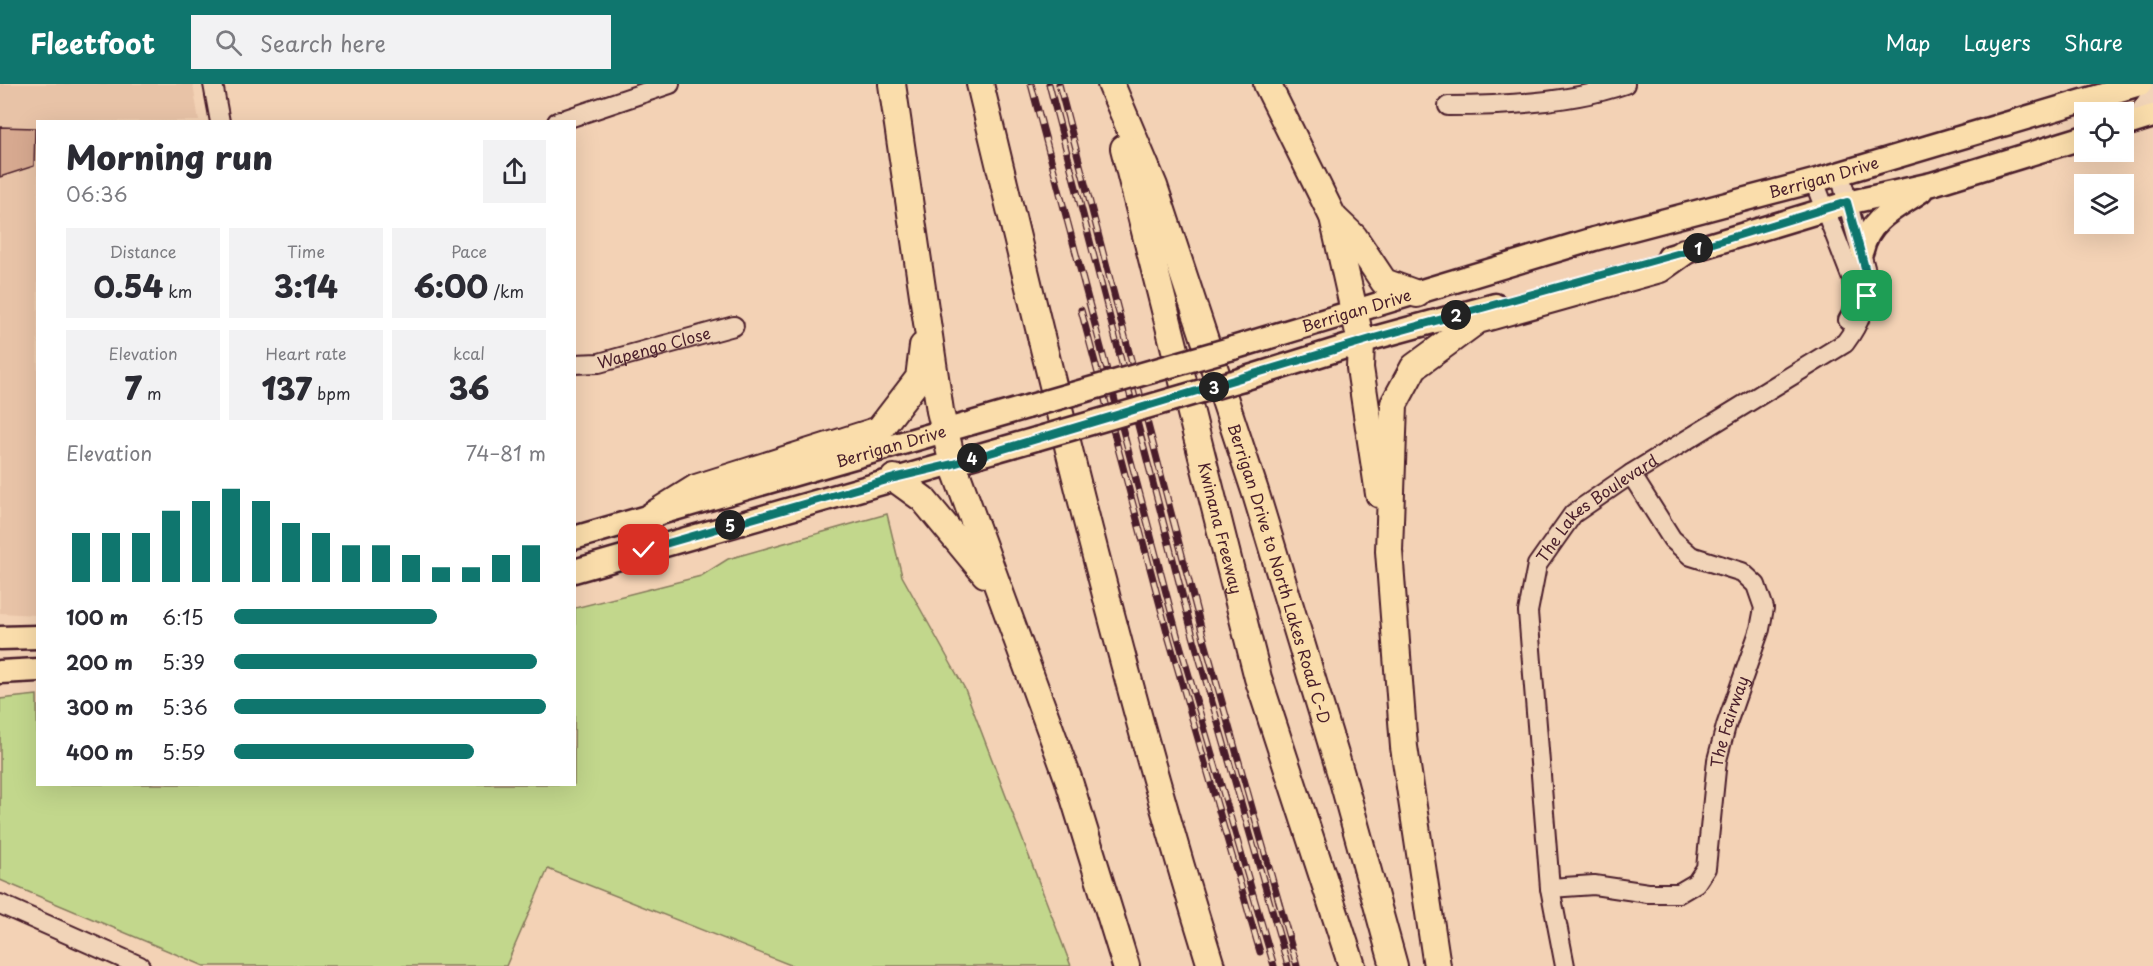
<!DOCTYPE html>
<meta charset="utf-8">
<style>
body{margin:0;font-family:"Playpen Sans",sans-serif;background:#f2f2f3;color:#2b2b33;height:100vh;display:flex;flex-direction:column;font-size:22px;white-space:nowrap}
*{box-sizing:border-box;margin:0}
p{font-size:20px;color:#7c7c81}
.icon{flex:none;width:33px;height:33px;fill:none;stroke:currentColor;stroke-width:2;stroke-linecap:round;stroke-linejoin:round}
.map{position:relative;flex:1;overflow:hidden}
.panel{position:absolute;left:36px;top:36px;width:540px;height:666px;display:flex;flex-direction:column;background:#fff;border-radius:0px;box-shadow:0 6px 24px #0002}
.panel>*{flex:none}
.controls{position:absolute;left:2074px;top:18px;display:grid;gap:12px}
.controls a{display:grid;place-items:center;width:60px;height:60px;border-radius:0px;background:#fff;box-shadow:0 6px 24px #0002;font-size:30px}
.pin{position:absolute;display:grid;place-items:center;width:51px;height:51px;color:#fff;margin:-26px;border-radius:12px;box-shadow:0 3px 9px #0006}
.km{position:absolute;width:30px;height:30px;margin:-15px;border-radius:50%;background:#222;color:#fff;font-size:16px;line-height:30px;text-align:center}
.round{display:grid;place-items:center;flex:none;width:63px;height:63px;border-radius:0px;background:#f2f2f3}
.overview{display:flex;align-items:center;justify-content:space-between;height:102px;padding:0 30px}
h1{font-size:33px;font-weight:800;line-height:45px}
.stats{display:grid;grid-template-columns:repeat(3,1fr);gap:9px;height:102px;padding:6px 30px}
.stats div{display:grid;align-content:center;border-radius:0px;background:#f2f2f3;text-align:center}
.stats b{font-size:30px;font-weight:800}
.stats small{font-size:16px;font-weight:400}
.stats p{font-size:16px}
.chart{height:168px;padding:12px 30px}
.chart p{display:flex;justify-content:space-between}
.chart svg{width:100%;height:108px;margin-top:6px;stroke:#0f766e;stroke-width:6}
ul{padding:0 30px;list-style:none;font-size:20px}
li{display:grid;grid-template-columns:96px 72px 1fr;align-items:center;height:45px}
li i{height:15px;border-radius:8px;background:#0f766e}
header{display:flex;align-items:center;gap:36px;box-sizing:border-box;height:84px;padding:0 30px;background:#0f766e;color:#fff}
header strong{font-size:28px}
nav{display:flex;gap:33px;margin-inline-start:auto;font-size:21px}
.search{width:420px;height:54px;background:#f2f2f3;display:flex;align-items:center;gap:15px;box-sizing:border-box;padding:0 21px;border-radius:0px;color:#7c7c81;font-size:22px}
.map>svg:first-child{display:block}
.built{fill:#e8c3a7}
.green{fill:#c2d78c;stroke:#867b5c;stroke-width:1.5}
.building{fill:#d7a990;stroke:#4a1f2b;stroke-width:1.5}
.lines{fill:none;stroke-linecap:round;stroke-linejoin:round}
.minor-casing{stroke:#4a1f2b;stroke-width:22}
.major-casing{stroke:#4a1f2b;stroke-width:27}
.highway-casing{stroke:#4a1f2b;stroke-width:30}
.minor{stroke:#f1d4b8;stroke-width:18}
.major{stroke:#faddab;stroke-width:22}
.highway{stroke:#faddab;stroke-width:26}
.rail-casing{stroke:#4a1f2b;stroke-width:7}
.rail{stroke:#f1d4b8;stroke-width:4.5;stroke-dasharray:14;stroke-linecap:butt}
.major-bridge-casing{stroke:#4a1f2b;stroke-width:27;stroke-linecap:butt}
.major-bridge{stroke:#faddab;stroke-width:22}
.route-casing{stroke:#fff;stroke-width:12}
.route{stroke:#0f766e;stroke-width:8}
.labels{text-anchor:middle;stroke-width:4.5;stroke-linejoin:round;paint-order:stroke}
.street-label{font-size:16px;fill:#4a1f2b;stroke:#f1d4b8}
</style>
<header>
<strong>Fleetfoot</strong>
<div class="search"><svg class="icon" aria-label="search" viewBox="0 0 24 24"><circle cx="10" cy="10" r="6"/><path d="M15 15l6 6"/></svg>Search here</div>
<nav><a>Map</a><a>Layers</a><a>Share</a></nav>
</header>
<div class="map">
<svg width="2153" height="882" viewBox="0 0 2153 882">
<rect width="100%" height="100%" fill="#f3d2b5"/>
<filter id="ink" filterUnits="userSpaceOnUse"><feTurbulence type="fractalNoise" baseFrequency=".0167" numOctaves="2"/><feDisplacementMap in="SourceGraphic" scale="12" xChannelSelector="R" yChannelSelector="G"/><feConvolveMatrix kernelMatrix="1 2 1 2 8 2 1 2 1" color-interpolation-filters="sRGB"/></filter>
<g filter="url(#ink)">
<path class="built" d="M0,0h193l6,37 -161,1 -1,493 -37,-2z"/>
<path class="green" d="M887,430l15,62 63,113 106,277h-278l-245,-97 -42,97h-302l-204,-86v-181l37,-4 1,89h536l1,-176 126,-32 27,-17z"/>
<path class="building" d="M0,43l35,1 -1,38 -34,11z"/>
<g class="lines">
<g class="minor-casing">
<g id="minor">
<path d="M213,0l7,38"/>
<path d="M1448,22c55,0 124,-3 177,-22"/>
<path d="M557,38l113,-38"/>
<path d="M2128,38l11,-9 14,-21"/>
<path d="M1814,97l38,98c2,13 4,30 -4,41"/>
<path id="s1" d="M574,280l25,-1 135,-37"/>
<path id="s2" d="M1550,804l44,-3 54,8h31l17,-10 10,-15 11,-108 9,-34 34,-97 4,-21 -8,-23 -14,-13 -51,-16 -19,-17 -41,-65"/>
<path d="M0,820l140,62"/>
<path id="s3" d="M1565,882l-15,-78 -22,-276 9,-47 36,-51 58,-40 214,-131c15,-20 22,-39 23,-64l-28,-105"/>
</g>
</g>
<g class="major-casing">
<g id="major">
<path d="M2124,41l29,-9"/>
<path d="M1862,166c7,-31 34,-42 59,-59"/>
<path d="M1669,173l178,-54 85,-19 153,-47"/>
<path id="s4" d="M1233,264l361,-109 220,-58 326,-97"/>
<path d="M1243,295l131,-41 121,-33"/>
<path id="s5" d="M574,454l453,-131"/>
<path d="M574,487l462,-132"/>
<path d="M0,554l38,-1"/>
<path d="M0,588l38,-2"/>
</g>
</g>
<g class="highway-casing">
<g id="highway">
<path d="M892,0l48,327 13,53 115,314 58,188"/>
<path d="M980,0c71,295 141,592 231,882"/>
<path id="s6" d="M1111,0l43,102 101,305 88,290 51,185"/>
<path d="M1267,0l66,133 28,125 -1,26 19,126"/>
<path id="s7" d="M1124,64l134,530 94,288"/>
<path d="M1333,133l21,20 30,45 33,12"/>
<path d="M894,394l29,21 62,75"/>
<path d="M651,432l45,-28 183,-58 40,-52 4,-32"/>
<path d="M1437,882l-33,-219 -15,-196 5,-147 20,-37 64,-47 182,-51 24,-17"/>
</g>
</g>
<use href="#minor" class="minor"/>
<use href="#major" class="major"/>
<use href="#highway" class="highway"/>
<g class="rail-casing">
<g id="rail">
<path d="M1031,0l147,554 96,328"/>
<path d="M1049,0l144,552 95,330"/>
<path d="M1059,0l144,551 94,331"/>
<path d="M1081,226l88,329 91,313"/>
</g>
</g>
<use href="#rail" class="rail"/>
<g class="major-bridge-casing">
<g id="major-bridge">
<path d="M1027,323l206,-59"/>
<path d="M1036,355l207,-60"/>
</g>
</g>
<use href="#major-bridge" class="major-bridge"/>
</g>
</g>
<g class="lines" filter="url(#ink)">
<g class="route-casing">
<path id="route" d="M644,466l250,-72 59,-14 421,-126 310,-86 163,-50 21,77 -1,17"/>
</g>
<use href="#route" class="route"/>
</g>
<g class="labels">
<g class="street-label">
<text dy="6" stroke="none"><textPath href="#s4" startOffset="615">Berrigan Drive</textPath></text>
<text dy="6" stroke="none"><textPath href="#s4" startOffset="129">Berrigan Drive</textPath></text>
<text dy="6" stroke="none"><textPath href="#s1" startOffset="82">Wapengo Close</textPath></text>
<text dy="6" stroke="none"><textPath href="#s5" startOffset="330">Berrigan Drive</textPath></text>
<text dy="6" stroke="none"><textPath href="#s3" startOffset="488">The Lakes Boulevard</textPath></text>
<text dy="6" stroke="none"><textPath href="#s7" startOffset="392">Kwinana Freeway</textPath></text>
<text dy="6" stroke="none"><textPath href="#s6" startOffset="518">Berrigan Drive to North Lakes Road C-D</textPath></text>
<text dy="6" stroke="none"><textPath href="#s2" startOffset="316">The Fairway</textPath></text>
</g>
</g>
</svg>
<div class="controls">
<a><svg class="icon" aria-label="locate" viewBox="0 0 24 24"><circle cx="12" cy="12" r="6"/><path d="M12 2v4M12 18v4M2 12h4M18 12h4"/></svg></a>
<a><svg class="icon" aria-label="layers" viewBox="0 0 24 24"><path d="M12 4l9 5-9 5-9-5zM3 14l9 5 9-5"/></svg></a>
</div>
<div class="pin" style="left:1867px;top:212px;background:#1e9e55"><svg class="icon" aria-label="arrive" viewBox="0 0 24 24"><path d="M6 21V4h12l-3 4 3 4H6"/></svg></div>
<div class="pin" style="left:644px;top:466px;background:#d93025"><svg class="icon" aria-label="check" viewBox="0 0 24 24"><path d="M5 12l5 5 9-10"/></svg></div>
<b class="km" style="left:1698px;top:164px">1</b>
<b class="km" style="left:1456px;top:231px">2</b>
<b class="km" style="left:1214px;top:303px">3</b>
<b class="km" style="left:972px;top:374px">4</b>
<b class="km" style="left:730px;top:441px">5</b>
<section class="panel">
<div class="overview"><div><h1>Morning run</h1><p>06:36</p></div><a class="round"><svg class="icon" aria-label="share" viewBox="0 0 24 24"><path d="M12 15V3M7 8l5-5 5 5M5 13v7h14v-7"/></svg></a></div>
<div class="stats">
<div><p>Distance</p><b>0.54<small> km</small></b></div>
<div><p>Time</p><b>3:14</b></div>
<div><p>Pace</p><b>6:00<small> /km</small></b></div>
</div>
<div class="stats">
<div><p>Elevation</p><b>7<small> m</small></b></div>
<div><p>Heart rate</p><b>137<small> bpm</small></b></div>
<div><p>kcal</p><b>36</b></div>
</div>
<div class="chart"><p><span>Elevation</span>74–81 m</p>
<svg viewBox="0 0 160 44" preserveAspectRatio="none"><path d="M5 44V24M15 44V24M25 44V24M35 44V15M45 44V11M55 44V6M65 44V11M75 44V20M85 44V24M95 44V29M105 44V29M115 44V33M125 44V38M135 44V38M145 44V33M155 44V29"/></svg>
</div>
<ul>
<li><b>100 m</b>6:15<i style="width:65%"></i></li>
<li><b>200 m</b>5:39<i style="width:97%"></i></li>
<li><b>300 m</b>5:36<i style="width:100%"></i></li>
<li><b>400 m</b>5:59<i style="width:77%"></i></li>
</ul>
</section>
</div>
